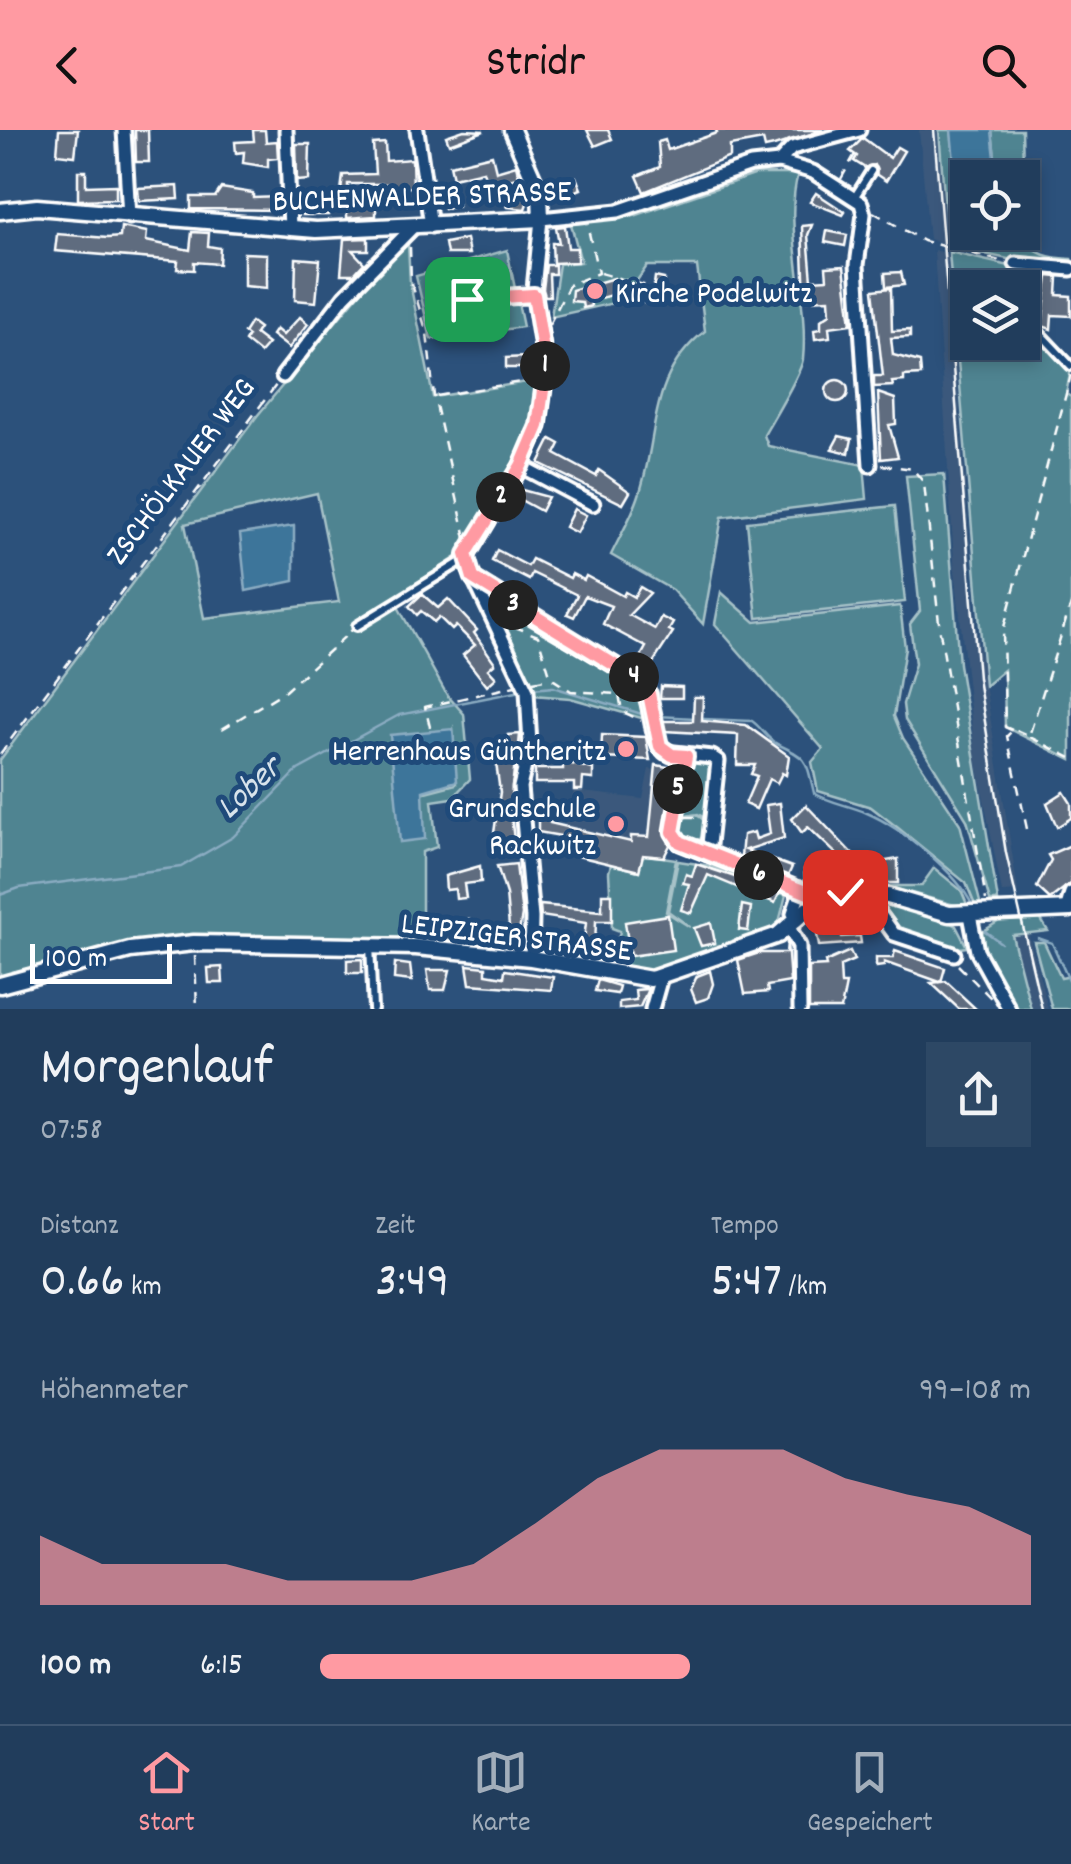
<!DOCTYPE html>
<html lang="de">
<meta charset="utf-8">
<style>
body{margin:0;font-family:Dekko,sans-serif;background:#2d4865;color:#f1f3f6;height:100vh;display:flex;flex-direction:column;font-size:38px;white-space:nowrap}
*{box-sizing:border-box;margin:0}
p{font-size:32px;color:#a2aebb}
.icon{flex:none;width:55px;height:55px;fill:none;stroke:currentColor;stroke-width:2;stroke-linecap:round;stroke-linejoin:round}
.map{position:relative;height:879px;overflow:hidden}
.drawer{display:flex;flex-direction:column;background:#213d5c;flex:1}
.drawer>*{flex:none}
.fabs{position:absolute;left:950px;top:30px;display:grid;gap:20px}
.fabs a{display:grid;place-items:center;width:90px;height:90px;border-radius:0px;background:#213d5c;box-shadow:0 5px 15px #0003,0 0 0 2px #3e5672;font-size:50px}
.scale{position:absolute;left:30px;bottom:25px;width:142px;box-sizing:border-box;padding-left:10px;border:5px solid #fff;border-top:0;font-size:28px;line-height:35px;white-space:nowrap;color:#fff;-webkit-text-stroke:8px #1f4a7a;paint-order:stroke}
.pin{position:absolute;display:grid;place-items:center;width:85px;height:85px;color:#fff;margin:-42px;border-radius:20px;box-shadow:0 5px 15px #0006}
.km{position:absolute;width:50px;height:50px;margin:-25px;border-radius:50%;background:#222;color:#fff;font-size:28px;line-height:50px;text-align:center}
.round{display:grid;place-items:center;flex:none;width:105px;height:105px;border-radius:0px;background:#2d4865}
.headline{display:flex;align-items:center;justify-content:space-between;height:170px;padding:0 40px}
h1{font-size:55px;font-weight:600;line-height:75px}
.figures{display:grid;grid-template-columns:repeat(3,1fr);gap:15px;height:170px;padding:10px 40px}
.figures div{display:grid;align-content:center}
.figures b{font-size:50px;font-weight:600}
.figures small{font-size:28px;font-weight:400}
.figures p{font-size:28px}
.chart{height:280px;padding:20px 40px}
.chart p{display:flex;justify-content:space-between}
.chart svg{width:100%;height:180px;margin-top:10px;fill:#ff9aa2;opacity:.7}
ul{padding:0 40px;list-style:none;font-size:32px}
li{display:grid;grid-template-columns:160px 120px 1fr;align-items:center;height:75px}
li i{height:25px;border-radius:12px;background:#ff9aa2}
header{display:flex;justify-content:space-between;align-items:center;height:130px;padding:0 40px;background:#ff9aa2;color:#111;font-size:45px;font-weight:600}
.tabs{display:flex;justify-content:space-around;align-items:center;height:140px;border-top:2px solid #3e5672;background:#213d5c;font-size:28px;color:#a2aebb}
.tabs a{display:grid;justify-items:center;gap:5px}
.tabs .on{color:#ff9aa2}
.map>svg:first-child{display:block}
.built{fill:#3b597c}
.green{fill:#4f8491;stroke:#a7c2c8;stroke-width:2.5;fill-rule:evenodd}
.water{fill:#3e759a;stroke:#8bacc2;stroke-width:2.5}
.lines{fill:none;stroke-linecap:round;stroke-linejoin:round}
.stream{stroke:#8bacc2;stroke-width:2.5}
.building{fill:#5f6c7f;stroke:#fff;stroke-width:2.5}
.service-casing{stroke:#fff;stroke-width:14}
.minor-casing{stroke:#fff;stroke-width:19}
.tertiary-casing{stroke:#fff;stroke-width:21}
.path{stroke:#fff;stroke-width:2.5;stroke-dasharray:10 8;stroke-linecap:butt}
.service{stroke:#1f4a7a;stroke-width:6}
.minor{stroke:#1f4a7a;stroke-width:11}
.tertiary{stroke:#1f4a7a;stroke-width:14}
.rail{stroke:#fff;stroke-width:2.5}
.route-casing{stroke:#fff;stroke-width:20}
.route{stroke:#ff9aa2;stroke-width:12}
.poi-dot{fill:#ff9aa2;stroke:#1f4a7a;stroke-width:4}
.labels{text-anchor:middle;stroke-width:10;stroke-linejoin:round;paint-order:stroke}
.street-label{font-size:32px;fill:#fff;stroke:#1f4a7a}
.poi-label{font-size:32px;fill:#fff;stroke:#1f4a7a;text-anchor:end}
.water-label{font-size:35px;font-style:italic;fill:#d8e3eb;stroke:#1f4a7a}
</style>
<header><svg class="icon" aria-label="back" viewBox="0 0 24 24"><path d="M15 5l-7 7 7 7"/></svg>Stridr<svg class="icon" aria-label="search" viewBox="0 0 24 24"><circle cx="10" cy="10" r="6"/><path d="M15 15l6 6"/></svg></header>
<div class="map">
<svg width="1071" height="879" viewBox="0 0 1071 879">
<rect width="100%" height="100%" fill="#2c517b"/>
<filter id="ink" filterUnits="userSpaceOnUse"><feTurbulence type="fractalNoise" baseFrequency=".01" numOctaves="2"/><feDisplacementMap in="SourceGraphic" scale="20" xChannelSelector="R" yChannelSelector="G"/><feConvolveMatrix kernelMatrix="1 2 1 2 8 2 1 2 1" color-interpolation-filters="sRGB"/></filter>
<g filter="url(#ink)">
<g class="built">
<path d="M919,0h20l9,116 -19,-7z"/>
<path d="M934,120l14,4 28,374 42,263 -16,1 -27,-138 -21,-193z"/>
<path d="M649,639l25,3 -10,85 -17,-2 -8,16 -82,-20 17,-60 69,8z"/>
<path d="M1028,802l20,77h-17l-19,-75z"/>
</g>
<g class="green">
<path d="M939,0h12l12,98 5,4h54v-54l-25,-1 -5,-47h30l3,107c9,19 26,21 46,22v7l-54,-5 -69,-15z"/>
<path d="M757,44h41c-15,51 11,127 5,185 -2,15 -30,60 -39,76l4,11 96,19 3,34 -145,18 -19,107 -31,-34 -61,-35c9,-19 20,-37 27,-57 22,-61 8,-121 67,-167l-8,-65h-50l-24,35 -72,16 8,-53 22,-2 -10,-38 63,-8z"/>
<path d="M408,114l2,39 23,114 107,-17 -9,59 -67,113 -95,63 27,-12 51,92 17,19 6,65 -18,19 -20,3 5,46 -15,5v88h-263l-159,39v-219l257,-344 118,-141zM317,363l22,109 -135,16 -19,-94zM453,599l3,55 -35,9z"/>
<path d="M507,120l16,77 -92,12 -15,-63z"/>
<path d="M949,122l65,15 1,20 -47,1v54h54l1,-20 48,47 -5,25 5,3v363l-66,-33 -1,-57 -19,16z"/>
<path d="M944,344l15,190 39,237h-8l-23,-81 -62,-100 -2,-16 12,-40 -5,-40 10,-13 -14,-135z"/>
<path d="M895,376l10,96 -148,16 -10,-96z"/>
<path d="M721,462l34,30 145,-16 5,42 -11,68 9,22 57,86 21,82 -6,-1 -9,-22 -69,-56 -26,-20 -53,-16 -6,-29 11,-13 -108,-125z"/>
<path d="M498,476l132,74 12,12 3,27 -75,-21 -37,-3 -34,-75z"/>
<path d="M695,630l16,1 4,7h-4l-3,52 -10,-6 -19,3 8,-50z"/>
<circle cx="693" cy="698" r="13"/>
<path d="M644,719l4,6 28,4 -10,53 24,15 -22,-16 10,-50 33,5 75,29 -8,31 -117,44h-38l-10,-9 7,-30 -8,-3 -3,-56 2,-8 28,7z"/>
<path d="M934,738l27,22 8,19 -83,-23h35z"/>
<path d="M873,771l74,20 9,5 11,21 -14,2 -56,-18z"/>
<path d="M1040,788l8,13 -36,4 19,74h-14l-32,-59 -3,-18 17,-11z"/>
<path d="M1034,812h10l17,36 10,-2v33h-19z"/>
</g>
<g class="water">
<path d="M951,0h41l5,47 -29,1 -1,51 -10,-34z"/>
<path d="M294,396v55l-48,10 -6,-57z"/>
<path d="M453,599l4,52 -34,10 2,48 -25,3 -10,-107z"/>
</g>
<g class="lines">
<g class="stream">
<path d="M533,559l20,-2 92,28"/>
<path d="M657,586l38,2"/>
<path d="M703,589l49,2c9,6 16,19 25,23 31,14 29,15 37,49 16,10 35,12 53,20 33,14 91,60 105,92"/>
<path d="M0,765l19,-7 162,-21 52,-30 65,-67 101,-55 122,-24"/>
<path d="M985,801l16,12"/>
<path d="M1038,808l14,5 19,42"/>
</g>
</g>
<g class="building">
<path d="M59,0h19l-3,26 -18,-2z"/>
<path d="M135,0h13l1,32h-13z"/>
<path d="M253,0h12l1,12 11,-1 1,17 -10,1v8l-25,-4 1,-11 -8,1 -1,-11 19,-1z"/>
<path d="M464,0l20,1 -35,13 -3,-8z"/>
<path d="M587,0h21l4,9 -17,7z"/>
<path d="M716,0h107l-49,16 -9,2 -2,-8 -33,6v11l-86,35 -7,-16 23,-9 -2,-25 7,-2 3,10 49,-17z"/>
<path d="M863,8l27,20 7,-11 7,4 -18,30 -9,-6 -3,-10 -9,3 -11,-7 3,-5 -7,-5z"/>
<path d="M385,13l1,18 26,-2 1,28 -18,1 1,6 -8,1v-11h-40v7h-7l2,-16 32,-1 -2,-30z"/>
<path d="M296,14h14l-1,36 -12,1z"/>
<path d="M492,25l4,16 20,-6 3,12 -31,10 -5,-16 -30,7 -3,-13z"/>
<path d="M78,41h8v15l30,-1v14l-38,1z"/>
<path d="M576,47l5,12 -17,7 -6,-13z"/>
<path d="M178,56l1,13 -40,2 -1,-13z"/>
<path d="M221,58l32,5v5l26,-1 1,13 -89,-1v-12h24z"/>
<path d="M454,58l4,18 -14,3 -4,-18z"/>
<path d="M816,63l29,19 -2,3 -33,-13z"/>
<path d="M303,67l25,1v17h-26z"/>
<path d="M529,68l-4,11 -18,-2v-7z"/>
<path d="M347,73l29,1v12l-29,2z"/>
<path d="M812,95l-4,10 4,45 15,-1 -1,-12 18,-1 7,58 -22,3 1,10 -15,2 -1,-9 7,-1v-9l9,-6 -1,-15 -24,1 -3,-74z"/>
<path d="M565,96l3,22h9v14l-24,1 -1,-20h7l-3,-16z"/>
<path d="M121,97l26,5 -1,9 44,9 2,-18 17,1 -1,13 12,2 -1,16 -25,-2v8l-17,-1 1,-8 -123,-10 2,-17 51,4 12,-1z"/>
<path d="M827,101l20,4 -2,11 -20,-4z"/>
<path d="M368,108v12h-16l12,13 -10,11h-13l3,-35z"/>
<path d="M466,109l3,15h-22l-2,-11z"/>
<path d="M244,123l23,1v34l-23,-2z"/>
<path d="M296,128l24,2 -4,42 -21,-2z"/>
<path d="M546,135h9v9h-6l1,22h-5l-2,-7z"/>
<path d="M901,142l3,13 -18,2 -1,-14z"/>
<path d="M1048,146l10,1 -1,18 14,1v20l-19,-1 -1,14 -9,-3z"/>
<path d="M655,147l9,2 -3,26 -17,-2 2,-11h7z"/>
<path d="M614,148l5,15 -29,8 1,5 -8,2 -1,-6 -11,-1 1,-11z"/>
<path d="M891,158l1,43 18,-1v7l-19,1 2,17 27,7 1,13 -17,1v5l-12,1 1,4 -19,1v-11h9l-10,-86z"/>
<path d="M300,187l8,7 -19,24 -17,-13 4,-6 7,6z"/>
<path d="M251,192l8,6 -4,6 13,10 -8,9 -15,-12 3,-5 -4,-3z"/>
<path d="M526,227v11h-20v-10z"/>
<circle cx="837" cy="261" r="11"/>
<path d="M878,263l17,6 1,25 -7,1 9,32 -17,2z"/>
<path d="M839,306l13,3 -3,14 -17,-4z"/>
<path d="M551,309l9,5 -5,10 41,22 3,-6 31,22 -7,12 -84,-41z"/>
<path d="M522,360l26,7 -7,14 -24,-13z"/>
<path d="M574,379l12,6 -9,18 -12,-6z"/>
<path d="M497,420l31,16 4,-7 38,19 2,-4 12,6 2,-4 37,20 2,-4 9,5 6,-10 10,6 -21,22 26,14 6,-12 12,6 -4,7 4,2 -22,34 -12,-6 7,-13 -43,-23 8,-18 -26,-10 -11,21 -7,-3 10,-19 -45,-22 -3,7 -37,-19z"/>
<path d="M422,464l16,14 10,-9 29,31 -3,3 21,30 -7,6 8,9 -9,8 -24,-31 12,-10 -19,-19 -4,4 -13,-13 -5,5 -13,-11 -4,4 -8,-9z"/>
<path d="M661,556l21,1v11h-22z"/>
<path d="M694,567h9l-1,24 44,4 43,31 -3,19 -4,-2 -5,10 -8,-4 -13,30 -11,-5 12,-28 -6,-2 4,-9h-18l1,-30 -74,-4 -3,-10h32z"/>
<path d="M520,604l-2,22 -8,1 -2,-22z"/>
<path d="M602,605l44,2 4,23 -49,-2z"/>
<path d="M515,631l-5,46 5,41 -13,1 -8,-16 6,-41 -4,-29z"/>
<path d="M563,632l30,7v10l-10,-1 -1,12h-8v-7h-39v-14h28z"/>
<path d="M656,635l18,3 -10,62 6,15 -6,12 -21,-2 -4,16 -82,-20 4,-15 -23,-4v-22h12v13l81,19v-6l18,1z"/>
<path d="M1064,662l7,11v15l-14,9 -10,-24z"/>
<path d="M780,673l4,35 -38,12 46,17 -4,9 -47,-19 2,-22 11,-3 2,7 14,-5 -4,-29z"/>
<path d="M806,675l57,60 35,-6v24h-13v-12l-19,3 1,8 -53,4 -9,-4 -1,-12 45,-4 -41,-39 -6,6 -10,-14z"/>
<path d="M1071,715v38l-21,16 -13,-12 14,-27 -3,-5z"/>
<path d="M516,734l6,51 -5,28 -19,-2 1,-15 10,1 -3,-33 -9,-28z"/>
<path d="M696,734l84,28 -5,11 -67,-28 -17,38 -10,-3 8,-26 -6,-1 3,-9 6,2z"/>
<path d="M480,736l1,16 -17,2 2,14 -10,1 -1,-10 -9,1 -1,-14z"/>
<path d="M602,764h10v27h-16l-1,26 10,2 -3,11 -20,-4 4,-33 -45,-7 -1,-11 62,6z"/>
<path d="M742,775l9,2 -3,24 -9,-1z"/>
<path d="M823,780l18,3 1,24 18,-1 1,7 -42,3 -5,-28z"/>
<path d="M668,785l5,35 -43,6 -5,-34z"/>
<path d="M469,789l2,13 -17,7 -2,-18z"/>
<path d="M711,793l4,20 -14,3 -7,-18z"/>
<path d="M787,812l3,40 -23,4 1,6 -23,2 -7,-34 21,-7h27z"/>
<path d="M850,821l4,9 -14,6 1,18h5l-5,25h-32v-42l17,-1 -1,-4z"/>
<path d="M895,821l50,17 -4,14 5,-1 30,28h-17l-28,-26 9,-1 -56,-20v4l-8,1v-9h17z"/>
<path d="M362,829v14h-15v-13z"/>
<path d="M395,833l15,2 2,16 -18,-2z"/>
<path d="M467,835l19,2v7l18,3 1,-7 48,7 -2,13 -81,-6z"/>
<path d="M222,837l1,16h-14l-1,-15z"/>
<path d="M427,840h23l-5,20h-15z"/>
<path d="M710,841l3,13 -5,14 -12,4 -5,-13 6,-13z"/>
<path d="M598,850l21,6 -2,8 -22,-3z"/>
<path d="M648,859l-8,18 -21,2v-7l17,-2 -1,-10z"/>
</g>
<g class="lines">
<g class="service-casing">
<g id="service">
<path d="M854,68l17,-27"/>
<path d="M1040,137l-5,61 36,38"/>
<path d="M357,496l107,-66"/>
<path d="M370,815l3,64"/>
</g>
</g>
<g class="minor-casing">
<g id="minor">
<path d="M124,0l5,87"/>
<path d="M286,0l4,99"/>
<path d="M417,0l14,96"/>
<path d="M779,32l13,-14 67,-18"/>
<path d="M1016,134l55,5"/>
<path d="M283,246l61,-79 68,-69"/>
<path d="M521,336l72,38"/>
<path d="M479,456l155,91c23,23 10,52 31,75l47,5 6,4 -10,93 109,43"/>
<path d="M686,626l-13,76 7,11 28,11"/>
<path d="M865,764l29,40 60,20"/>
<path d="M1066,780l5,-17"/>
<path d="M970,785l7,36 32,58"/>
<path d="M797,786l-4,-3 8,-23"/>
<path d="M788,795l11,21 1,63"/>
<path d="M531,828l1,-40 -12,-131 10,-42 -3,-54 -62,-131 56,-94 18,-40 7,-57 -12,-80 7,-70 77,-8 133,-46 28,-3 34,10 48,31 3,11 -7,51 13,200"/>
<path d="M652,879l9,-32"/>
</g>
</g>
<g class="tertiary-casing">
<g id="tertiary">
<path d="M0,81l37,-4 279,23 225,-11 -1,-25 -28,-64"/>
<path d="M0,855l130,-35 64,-7 222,4 115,11 120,21 127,-44 47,-41 63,2 61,18 122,-5"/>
</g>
</g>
<g class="path">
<path d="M841,49l14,-25"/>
<path d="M873,82l50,29 81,21"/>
<path d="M410,117l1,34 16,52 7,63 32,142"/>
<path d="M462,137l6,31"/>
<path d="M600,143l51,14"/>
<path d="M467,169l5,1v4h-5z"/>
<path d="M473,171l50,-5"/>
<path d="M447,174l18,-2"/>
<path d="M469,176l4,16"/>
<path d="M549,195l20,-40 29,-12 -11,-49"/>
<path d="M437,266l95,-16"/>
<path d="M882,335l31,4 11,14 16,149 46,268"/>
<path d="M505,482l5,13 28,11 13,42 20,13 48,3 3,17 19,10"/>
<path d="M533,552l16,-3"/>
<path d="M430,597l-5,-20 90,-21"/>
<path d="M222,599l63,-38 67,-61"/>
<path d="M1012,600l-7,-3 -2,-96 68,-256"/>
<path d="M1030,607l41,21"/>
<path d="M0,624l276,-369"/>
<path d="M685,687h17"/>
<path d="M1027,699l-20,-93 7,-7 15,7 42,-132"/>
<path d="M195,826l2,53"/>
<path d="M958,835l33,33"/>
</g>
<use href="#service" class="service"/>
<use href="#minor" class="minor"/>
<use href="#tertiary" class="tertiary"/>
<path class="rail" d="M934,0l44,548 28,175 36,156"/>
</g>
</g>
<g class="lines" filter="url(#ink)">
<g class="route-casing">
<path id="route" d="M467,169l67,-4 12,74 -8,57 -17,40 -55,88 7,24 161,99 15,17 11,52 12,9 14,1 -13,76 7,10 138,55 27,-5"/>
</g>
<use href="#route" class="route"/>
</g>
<g class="poi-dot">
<circle cx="595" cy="161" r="10"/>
<circle cx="626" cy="619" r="10"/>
<circle cx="616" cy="694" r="10"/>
</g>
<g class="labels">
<g class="street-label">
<text transform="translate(422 64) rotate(-2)" y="11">BUCHENWALDER STRASSE</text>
<text transform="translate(179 340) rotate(-53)" y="11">ZSCHÖLKAUER WEG</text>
<text transform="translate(517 805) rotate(7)" y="11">LEIPZIGER STRASSE</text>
</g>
<g class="poi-label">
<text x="615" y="172" text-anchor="start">Kirche Podelwitz</text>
<text x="606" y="630">Herrenhaus Güntheritz</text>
<text x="596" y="687">Grundschule<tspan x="596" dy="37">Rackwitz</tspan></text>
</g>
<g class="water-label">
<text transform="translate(247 656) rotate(-43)" y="12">Lober</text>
</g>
</g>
</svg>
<div class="fabs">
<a><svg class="icon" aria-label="locate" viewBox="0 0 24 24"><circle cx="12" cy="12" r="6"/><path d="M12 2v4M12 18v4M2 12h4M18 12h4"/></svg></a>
<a><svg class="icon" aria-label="layers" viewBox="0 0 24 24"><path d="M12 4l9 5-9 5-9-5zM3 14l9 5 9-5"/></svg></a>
</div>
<div class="scale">100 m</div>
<div class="pin" style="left:467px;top:169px;background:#1e9e55"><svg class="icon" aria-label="arrive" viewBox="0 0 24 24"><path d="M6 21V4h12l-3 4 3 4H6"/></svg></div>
<div class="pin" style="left:845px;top:762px;background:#d93025"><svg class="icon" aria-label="check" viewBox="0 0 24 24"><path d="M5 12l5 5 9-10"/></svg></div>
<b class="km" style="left:545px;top:236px">1</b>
<b class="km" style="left:501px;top:367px">2</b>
<b class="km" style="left:513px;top:475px">3</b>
<b class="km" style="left:634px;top:547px">4</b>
<b class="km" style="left:678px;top:659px">5</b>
<b class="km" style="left:759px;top:745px">6</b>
</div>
<section class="drawer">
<div class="headline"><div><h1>Morgenlauf</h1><p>07:58</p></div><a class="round"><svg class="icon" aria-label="share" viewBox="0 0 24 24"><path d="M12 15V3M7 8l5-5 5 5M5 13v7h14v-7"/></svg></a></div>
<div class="figures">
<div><p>Distanz</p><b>0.66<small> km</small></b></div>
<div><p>Zeit</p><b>3:49</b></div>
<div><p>Tempo</p><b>5:47<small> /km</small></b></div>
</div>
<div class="chart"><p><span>Höhenmeter</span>99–108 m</p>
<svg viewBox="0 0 160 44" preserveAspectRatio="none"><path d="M0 44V27L10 34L20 34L30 34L40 38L50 38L60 38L70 34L80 24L90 13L100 6L110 6L120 6L130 13L140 17L150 20L160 27V44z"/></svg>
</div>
<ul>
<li><b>100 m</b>6:15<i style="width:52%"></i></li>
</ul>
</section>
<nav class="tabs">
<a class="on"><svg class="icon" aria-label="home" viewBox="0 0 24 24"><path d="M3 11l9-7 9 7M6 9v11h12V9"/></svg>Start</a>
<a><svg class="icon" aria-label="map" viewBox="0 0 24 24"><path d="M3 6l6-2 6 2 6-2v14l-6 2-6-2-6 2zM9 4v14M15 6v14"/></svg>Karte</a>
<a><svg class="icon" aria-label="saved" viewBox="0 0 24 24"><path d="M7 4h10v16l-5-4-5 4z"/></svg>Gespeichert</a>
</nav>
